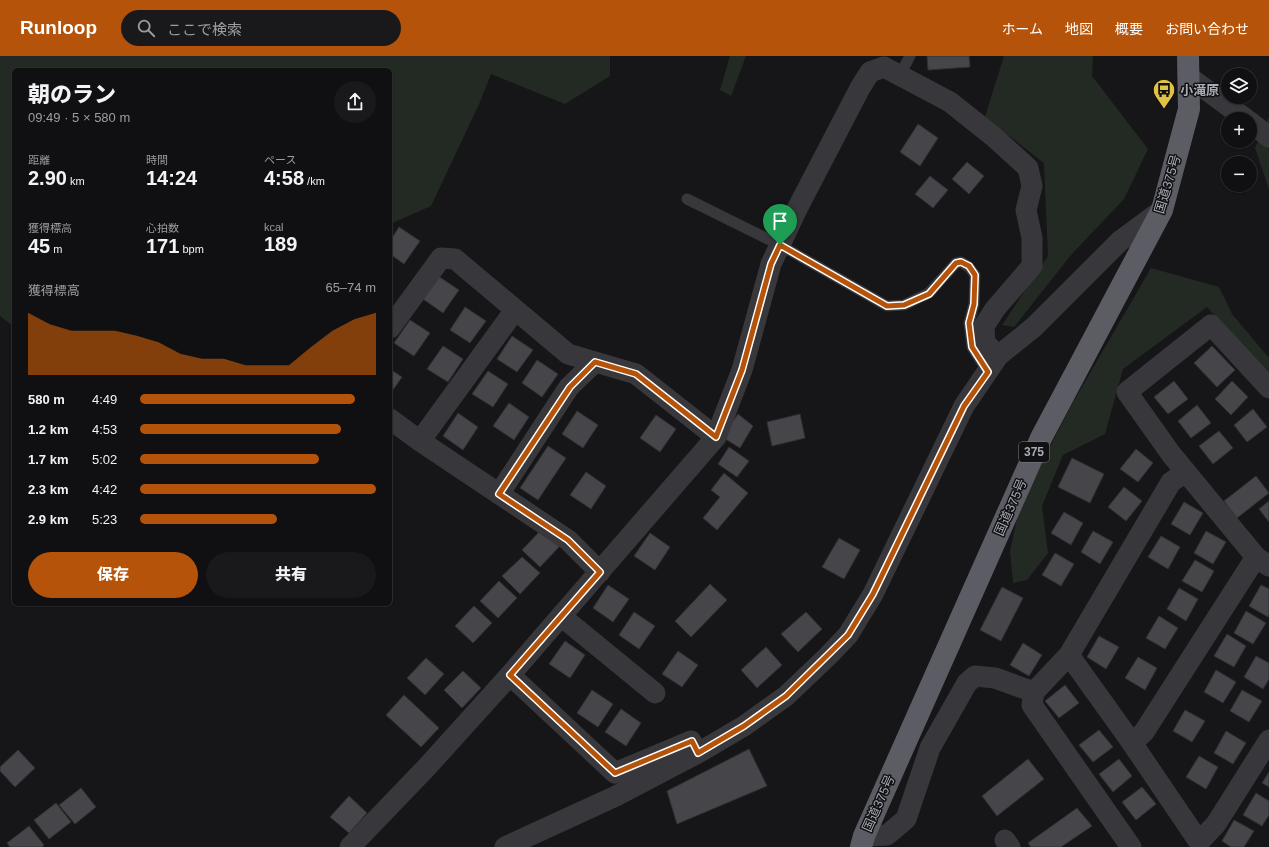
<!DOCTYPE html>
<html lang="ja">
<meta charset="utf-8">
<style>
body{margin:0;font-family:Helvetica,"Noto Sans JP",sans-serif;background:#19191b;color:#f1f3f6;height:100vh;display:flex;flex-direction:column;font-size:15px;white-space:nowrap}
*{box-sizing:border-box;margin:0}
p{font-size:13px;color:#9c9d9f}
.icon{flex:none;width:22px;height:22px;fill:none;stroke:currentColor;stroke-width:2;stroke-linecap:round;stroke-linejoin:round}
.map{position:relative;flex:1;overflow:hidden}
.panel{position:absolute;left:12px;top:12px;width:380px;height:538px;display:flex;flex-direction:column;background:#101012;border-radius:6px;box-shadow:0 1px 3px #0004,0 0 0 1px #303032}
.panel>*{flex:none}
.fabs{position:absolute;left:1221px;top:12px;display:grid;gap:8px}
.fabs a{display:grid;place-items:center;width:36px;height:36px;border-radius:50%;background:#101012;box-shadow:0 1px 3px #0004,0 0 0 1px #303032;font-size:20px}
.pin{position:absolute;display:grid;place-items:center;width:34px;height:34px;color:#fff;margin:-41px -17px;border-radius:50% 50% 50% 0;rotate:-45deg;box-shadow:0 0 4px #0007}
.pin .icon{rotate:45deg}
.round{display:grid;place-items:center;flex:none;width:42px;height:42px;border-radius:21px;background:#19191b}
.head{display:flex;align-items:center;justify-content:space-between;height:68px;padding:0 16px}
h1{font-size:22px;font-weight:800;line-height:30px}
.figures{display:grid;grid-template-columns:repeat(3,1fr);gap:6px;height:68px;padding:4px 16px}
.figures div{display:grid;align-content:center}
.figures b{font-size:20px;font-weight:800}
.figures small{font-size:11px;font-weight:400}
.figures p{font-size:11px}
.chart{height:112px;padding:8px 16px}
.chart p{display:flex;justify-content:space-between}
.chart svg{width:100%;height:72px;margin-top:4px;fill:#b45309;opacity:.7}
.cta{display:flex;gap:8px;margin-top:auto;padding:8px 16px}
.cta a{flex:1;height:46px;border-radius:24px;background:#b45309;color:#fff;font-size:16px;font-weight:800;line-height:46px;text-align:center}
.cta a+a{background:#19191b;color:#f1f3f6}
ul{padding:0 16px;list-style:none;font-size:13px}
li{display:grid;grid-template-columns:64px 48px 1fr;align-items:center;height:30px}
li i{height:10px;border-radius:5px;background:#b45309}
header{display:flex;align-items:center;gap:24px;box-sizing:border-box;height:56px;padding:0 20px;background:#b45309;color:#fff}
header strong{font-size:19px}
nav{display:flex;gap:22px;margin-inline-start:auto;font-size:14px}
.search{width:280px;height:36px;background:#19191b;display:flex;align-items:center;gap:10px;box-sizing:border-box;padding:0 14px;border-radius:22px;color:#9c9d9f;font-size:15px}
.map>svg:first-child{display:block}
.green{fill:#232a24}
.building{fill:#46464a;stroke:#313034}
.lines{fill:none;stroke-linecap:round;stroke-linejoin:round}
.service{stroke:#38383c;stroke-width:11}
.minor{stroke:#38383c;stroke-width:21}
.trunk{stroke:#5c5c64;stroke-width:22}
.route-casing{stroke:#fff;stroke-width:8}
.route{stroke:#b45309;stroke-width:5}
.labels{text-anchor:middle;stroke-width:3;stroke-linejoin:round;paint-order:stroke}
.shield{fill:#111113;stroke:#7b7e85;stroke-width:1}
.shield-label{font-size:12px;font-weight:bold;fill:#a9acb6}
.poi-label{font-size:13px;font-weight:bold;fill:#a9acb6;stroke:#111113;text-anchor:start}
.street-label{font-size:13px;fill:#a9acb6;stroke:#111113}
</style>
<header>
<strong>Runloop</strong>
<div class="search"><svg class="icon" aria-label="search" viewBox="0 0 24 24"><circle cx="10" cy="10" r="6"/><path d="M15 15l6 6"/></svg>ここで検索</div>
<nav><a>ホーム</a><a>地図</a><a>概要</a><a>お問い合わせ</a></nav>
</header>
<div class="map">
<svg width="1269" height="791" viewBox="0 0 1269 791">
<rect width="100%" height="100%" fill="#161618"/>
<g class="green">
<path d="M0,0h610v20l-45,28 -74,-30 -11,28 -49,104 -41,18v-154h-376v257l-14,-11z"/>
<path d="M730,0h16l-15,40 -11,-6z"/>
<path d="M1004,0h89l-1,20 56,73 -24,50 -53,56 -57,72 -12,-2 46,-69 -4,-93 -59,-46z"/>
<path d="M1269,61v72l-14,-41z"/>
<path d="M1151,212l68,19 13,27 37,44v20l-62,-71 -84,62 -18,65 -42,21 -21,51 6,47 -21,27 -14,3 -3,-32 10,-46 52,-101z"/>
</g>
<g class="building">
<path d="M927,0h42l1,11 -42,3z"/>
<path d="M918,68l20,14 -18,28 -20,-14z"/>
<path d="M967,106l17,14 -15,18 -17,-15z"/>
<path d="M930,120l18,14 -15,18 -18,-14z"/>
<path d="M399,171l21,14 -16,23 -14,-10v-13z"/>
<path d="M438,220l21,14 -16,23 -20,-14z"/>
<path d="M465,251l21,14 -16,22 -20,-13z"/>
<path d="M410,264l20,13 -16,23 -20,-13z"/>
<path d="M512,280l21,14 -16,22 -20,-13z"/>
<path d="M443,290l20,13 -15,23 -21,-13z"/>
<path d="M1212,290l23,24 -18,17 -23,-24z"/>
<path d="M537,304l21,14 -16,23 -20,-14z"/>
<path d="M390,313l12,8 -12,17z"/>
<path d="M488,315l20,13 -15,23 -21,-13z"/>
<path d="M1174,325l14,18 -20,15 -14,-17z"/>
<path d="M1232,325l16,16 -17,18 -16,-16z"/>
<path d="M509,347l20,14 -15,23 -21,-14z"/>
<path d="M1197,349l14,18 -20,15 -13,-17z"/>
<path d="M1253,353l14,18 -20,15 -13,-17z"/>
<path d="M577,355l21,14 -15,23 -21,-14z"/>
<path d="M458,357l20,14 -15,23 -20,-14z"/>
<path d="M738,358l15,12 -13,22 -18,-11z"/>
<path d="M800,358l5,24 -33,8 -5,-24z"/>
<path d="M656,359l20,14 -16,23 -20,-14z"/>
<path d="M1219,375l14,17 -20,16 -14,-18z"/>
<path d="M548,390l18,12 -28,42 -18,-12z"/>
<path d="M729,391l20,14 -12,16 -19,-13z"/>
<path d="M1136,393l17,14 -15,19 -18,-13z"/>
<path d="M1072,402l32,16 -14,29 -32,-16z"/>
<path d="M586,416l20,14 -15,23 -21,-14z"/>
<path d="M724,417l24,20 -31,37 -14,-12 17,-21 -9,-7z"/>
<path d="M1256,420l13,17 -32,25 -13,-17z"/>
<path d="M1124,431l18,14 -16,20 -18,-14z"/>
<path d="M1269,445v21l-10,-13z"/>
<path d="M1184,446l19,11 -13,22 -19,-11z"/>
<path d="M1064,456l19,11 -12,22 -20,-12z"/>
<path d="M541,474l18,17 -19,20 -18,-17z"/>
<path d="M1093,475l20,11 -13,22 -19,-12z"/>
<path d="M1206,475l20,11 -13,22 -19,-11z"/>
<path d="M650,477l20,14 -15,23 -21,-14z"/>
<path d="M1161,480l19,11 -12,22 -20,-12z"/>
<path d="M839,482l21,12 -16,29 -22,-12z"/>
<path d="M1055,497l19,11 -13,22 -19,-11z"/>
<path d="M522,501l18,16 -20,21 -18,-18z"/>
<path d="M1195,504l19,11 -12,21 -20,-11z"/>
<path d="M499,525l18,17 -19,20 -18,-17z"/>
<path d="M710,528l17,16 -36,37 -16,-16z"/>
<path d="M608,529l21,14 -16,23 -20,-14z"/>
<path d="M1261,529l8,4v26l-1,2 -19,-11z"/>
<path d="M1002,531l21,11 -22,43 -21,-11z"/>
<path d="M1179,532l19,11 -12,22 -19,-12z"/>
<path d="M474,550l18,17 -19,20 -18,-17z"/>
<path d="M1246,555l20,12 -13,21 -19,-11z"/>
<path d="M634,556l21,14 -16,23 -20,-14z"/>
<path d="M806,556l16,17 -24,23 -17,-18z"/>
<path d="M1159,560l19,12 -13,21 -19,-11z"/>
<path d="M1227,578l19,12 -12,21 -20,-11z"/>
<path d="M1099,580l20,11 -13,22 -19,-12z"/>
<path d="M565,585l20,14 -15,23 -21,-14z"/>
<path d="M1023,587l19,12 -13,21 -19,-11z"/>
<path d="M766,591l16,18 -25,23 -16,-18z"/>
<path d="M678,595l20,14 -16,22 -20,-13z"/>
<path d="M1256,600l13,7v16l-6,10 -19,-12z"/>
<path d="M1138,601l19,11 -12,22 -20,-12z"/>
<path d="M426,602l18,16 -19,21 -18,-17z"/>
<path d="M1216,614l20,12 -13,21 -19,-11z"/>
<path d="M463,615l18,17 -19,20 -18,-18z"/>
<path d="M1065,629l14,18 -20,15 -14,-17z"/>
<path d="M592,634l21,14 -15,23 -21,-14z"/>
<path d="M1242,634l20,11 -13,21 -19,-11z"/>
<path d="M404,639l35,33 -18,19 -35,-32z"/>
<path d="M621,653l20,14 -15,23 -21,-14z"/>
<path d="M1185,654l20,11 -13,21 -19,-11z"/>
<path d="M1099,674l14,17 -20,15 -14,-17z"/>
<path d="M1226,675l20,12 -13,21 -19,-11z"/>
<path d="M749,693l18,37 -90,38 -10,-33z"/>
<path d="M18,694l17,18 -20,19 -15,-16v-4z"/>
<path d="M1199,700l19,11 -12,22 -20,-12z"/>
<path d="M1028,703l16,20 -47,37 -15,-20z"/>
<path d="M1119,703l13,17 -19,16 -14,-18z"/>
<path d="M1269,716v15l-7,-4z"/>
<path d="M1142,731l14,17 -20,16 -14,-18z"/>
<path d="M81,732l15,19 -21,17 -16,-19z"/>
<path d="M1256,737l13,8v14l-7,11 -19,-11z"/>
<path d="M349,740l18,17 -18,20 -19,-16z"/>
<path d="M56,747l15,19 -22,17 -15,-19z"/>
<path d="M1077,752l15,18 -31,21h-30l-3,-4z"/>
<path d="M1234,764l20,11 -10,16h-13l-9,-6z"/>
<path d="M29,770l15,19 -2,2h-32l-3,-4z"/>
</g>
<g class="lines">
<g class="service">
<path d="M900,19l10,-19"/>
<path d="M687,143l93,46 107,61 17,-1 25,-12 27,-30 5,-1 8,5 6,8 -1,29 -5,19 3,24 16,25"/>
</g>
<g class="minor">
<path d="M1189,21l57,42"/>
<path d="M1250,66l19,15"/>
<path d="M390,272l51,-70 14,1 113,95 68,20 80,63"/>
<path d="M1269,332l-58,-63 -84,67 44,62 85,103 13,9"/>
<path d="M390,363l30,22 148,99 32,32"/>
<path d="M420,385l95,-131"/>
<path d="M499,438l70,-107 26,-25"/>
<path d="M561,560l94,77"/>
<path d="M1069,599l63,88 67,99 17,-18 53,-84"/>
<path d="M510,619l105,98 76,-32 7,12"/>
<path d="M1034,636l-2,13 99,142"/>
<path d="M1132,687l12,-11 112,-175"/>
<path d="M864,780l23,-1 19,-16 24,-71 37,-65 8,-7 20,2 39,14 35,-37 102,-173 15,-10"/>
<path d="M1005,784l5,7"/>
<path d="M350,791l76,-79 84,-93 206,-238 26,-67 29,-106 26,-55 63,-121 10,-16 14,-5 66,35 44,35 34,31 4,18 -6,24 6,28v28l-37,43 -11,17 1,17 13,13"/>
<path d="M505,791l111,-51 82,-43 46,-27 42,-30 42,-40 20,-21 25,-41 91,-188 34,-50 36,-29 86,-86 42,-31"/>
</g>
<path class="trunk" d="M861,791l3,-11 177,-398 121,-228 27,-101 -1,-53"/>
</g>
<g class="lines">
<g class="route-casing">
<path id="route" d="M780,189l107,61 17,-1 25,-11 27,-31 5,-1 8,4 6,9 -1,29 -5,19 3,24 16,25 -24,34 -91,188 -25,41 -62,61 -42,30 -46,27 -6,-12 -77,32 -105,-98 90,-103 -32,-32 -69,-46 71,-107 25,-25 41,12 80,63 26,-67 29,-106z"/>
</g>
<use href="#route" class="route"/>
</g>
<defs>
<g id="bus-pin" transform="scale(1.15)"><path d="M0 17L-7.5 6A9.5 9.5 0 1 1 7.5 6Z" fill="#e0c346" stroke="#111113"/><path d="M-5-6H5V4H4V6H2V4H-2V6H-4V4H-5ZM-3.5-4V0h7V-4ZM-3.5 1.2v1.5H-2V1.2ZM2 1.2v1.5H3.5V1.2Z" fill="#111"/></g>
</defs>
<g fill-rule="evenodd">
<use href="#bus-pin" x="1164" y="34"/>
</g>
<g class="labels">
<rect class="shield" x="1019" y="386" width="30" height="20" rx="3"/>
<g class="shield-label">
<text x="1034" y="400">375</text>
</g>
<g class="poi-label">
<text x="1180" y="39">小滝原</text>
</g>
<g class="street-label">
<text transform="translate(1167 128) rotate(-73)" y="5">国道375号</text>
<text transform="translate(1010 451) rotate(-66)" y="5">国道375号</text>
<text transform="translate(878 747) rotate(-66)" y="5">国道375号</text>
</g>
</g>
</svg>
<div class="fabs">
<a><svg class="icon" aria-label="layers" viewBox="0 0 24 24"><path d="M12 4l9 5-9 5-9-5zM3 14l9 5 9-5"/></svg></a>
<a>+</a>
<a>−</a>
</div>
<div class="pin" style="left:780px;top:189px;background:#1e9e55"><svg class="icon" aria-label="arrive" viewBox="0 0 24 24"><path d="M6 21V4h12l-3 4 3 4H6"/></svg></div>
<section class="panel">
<div class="head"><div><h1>朝のラン</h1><p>09:49 · 5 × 580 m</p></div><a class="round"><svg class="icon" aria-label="share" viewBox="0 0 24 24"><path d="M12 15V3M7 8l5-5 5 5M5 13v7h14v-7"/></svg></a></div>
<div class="figures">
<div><p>距離</p><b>2.90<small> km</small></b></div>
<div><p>時間</p><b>14:24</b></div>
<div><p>ペース</p><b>4:58<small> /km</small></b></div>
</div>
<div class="figures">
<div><p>獲得標高</p><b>45<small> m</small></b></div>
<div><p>心拍数</p><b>171<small> bpm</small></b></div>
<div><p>kcal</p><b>189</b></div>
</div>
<div class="chart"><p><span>獲得標高</span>65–74 m</p>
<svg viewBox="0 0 160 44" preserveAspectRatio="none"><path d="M0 44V6L10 13L20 17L30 17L40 17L50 20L60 24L70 31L80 34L90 34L100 38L110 38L120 38L130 27L140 17L150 10L160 6V44z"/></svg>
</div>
<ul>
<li><b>580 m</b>4:49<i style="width:91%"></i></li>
<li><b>1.2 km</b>4:53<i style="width:85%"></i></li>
<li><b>1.7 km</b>5:02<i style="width:76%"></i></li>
<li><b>2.3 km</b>4:42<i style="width:100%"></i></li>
<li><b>2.9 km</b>5:23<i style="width:58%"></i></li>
</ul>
<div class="cta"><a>保存</a><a>共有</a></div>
</section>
</div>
